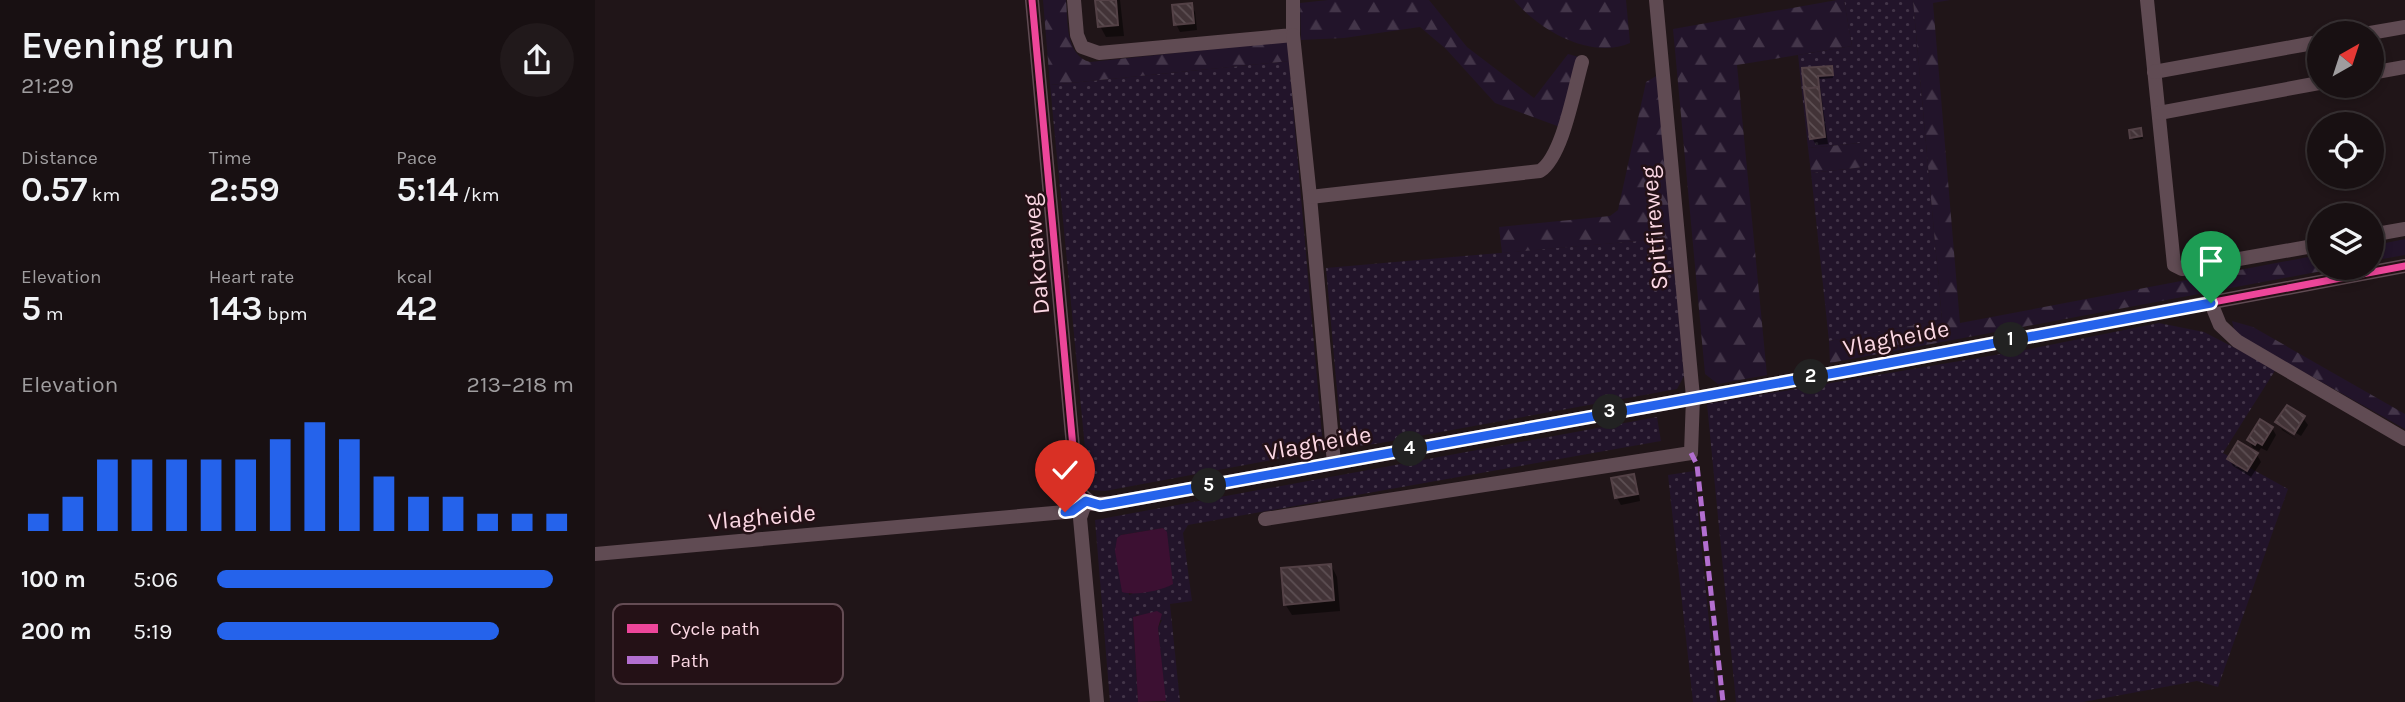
<!DOCTYPE html>
<meta charset="utf-8">
<style>
body{margin:0;font-family:Karla,sans-serif;background:#21191b;color:#f1f3f6;height:100vh;display:flex;flex-direction:column;font-size:26px;white-space:nowrap}
*{box-sizing:border-box;margin:0}
p{font-size:23px;color:#9f9d9f}
.icon{flex:none;width:38px;height:38px;fill:none;stroke:currentColor;stroke-width:2;stroke-linecap:round;stroke-linejoin:round}
.map{position:relative;flex:1;overflow:hidden}
.drawer{display:flex;flex-direction:column;background:#181012;width:595px}
.drawer>*{flex:none}
.needle{width:46px;rotate:39deg}
.controls{position:absolute;left:1712px;top:21px;display:grid;gap:14px}
.controls a{display:grid;place-items:center;width:77px;height:77px;border-radius:50%;background:#181012;box-shadow:0 4px 10px #0003,0 0 0 2px #363032;font-size:35px}
.pin{position:absolute;display:grid;place-items:center;width:60px;height:60px;color:#fff;margin:-72px -30px;border-radius:50% 50% 50% 0;rotate:-45deg;box-shadow:0 0 7px #0007}
.pin .icon{rotate:45deg}
.km{position:absolute;width:35px;height:35px;margin:-18px;border-radius:50%;background:#222;color:#fff;font-size:19px;line-height:35px;text-align:center}
.round{display:grid;place-items:center;flex:none;width:74px;height:74px;border-radius:37px;background:#21191b}
.summary{display:flex;align-items:center;justify-content:space-between;height:119px;padding:0 21px}
h1{font-size:38px;font-weight:600;line-height:52px}
.figures{display:grid;grid-template-columns:repeat(3,1fr);gap:10px;height:119px;padding:7px 21px}
.figures div{display:grid;align-content:center}
.figures b{font-size:35px;font-weight:600}
.figures small{font-size:19px;font-weight:400}
.figures p{font-size:19px}
.chart{height:196px;padding:14px 21px}
.chart p{display:flex;justify-content:space-between}
.chart svg{width:100%;height:126px;margin-top:7px;stroke:#2563eb;stroke-width:6}
ul{padding:0 21px;list-style:none;font-size:23px}
li{display:grid;grid-template-columns:112px 84px 1fr;align-items:center;height:52px}
li i{height:18px;border-radius:9px;background:#2563eb}
main{display:flex;flex:1;min-height:0}
.map>svg:first-child{display:block}
.grass{fill:url(#grass-dots);fill-rule:evenodd}
.forest{fill:url(#forest-firs)}
.water{fill:#3c1032}
.shadow{fill:#0007}
.building{fill:url(#building-back-hatch);stroke:#534146;stroke-width:2}
.lines{fill:none;stroke-linecap:round;stroke-linejoin:round}
.minor{stroke:#604b53;stroke-width:14}
.quiet{stroke:#b36fd0;stroke-width:5;stroke-dasharray:10 5;stroke-linecap:butt}
.cycleway-casing{stroke:#241116;stroke-width:11}
.cycleway{stroke:#ed469a;stroke-width:7}
.route-casing{stroke:#fff;stroke-width:14}
.route{stroke:#2563eb;stroke-width:9}
.labels{text-anchor:middle;stroke-width:5;stroke-linejoin:round;paint-order:stroke}
.street-label{font-size:24px;fill:#fbd7e3;stroke:#241116}
.key{fill:#241116;stroke:#644c54;stroke-width:2}
.key-label{font-size:19px;fill:#fbd7e3}
</style>
<main>
<section class="drawer">
<div class="summary"><div><h1>Evening run</h1><p>21:29</p></div><a class="round"><svg class="icon" aria-label="share" viewBox="0 0 24 24"><path d="M12 15V3M7 8l5-5 5 5M5 13v7h14v-7"/></svg></a></div>
<div class="figures">
<div><p>Distance</p><b>0.57<small> km</small></b></div>
<div><p>Time</p><b>2:59</b></div>
<div><p>Pace</p><b>5:14<small> /km</small></b></div>
</div>
<div class="figures">
<div><p>Elevation</p><b>5<small> m</small></b></div>
<div><p>Heart rate</p><b>143<small> bpm</small></b></div>
<div><p>kcal</p><b>42</b></div>
</div>
<div class="chart"><p><span>Elevation</span>213–218 m</p>
<svg viewBox="0 0 160 44" preserveAspectRatio="none"><path d="M5 44V38M15 44V32M25 44V19M35 44V19M45 44V19M55 44V19M65 44V19M75 44V12M85 44V6M95 44V12M105 44V25M115 44V32M125 44V32M135 44V38M145 44V38M155 44V38"/></svg>
</div>
<ul>
<li><b>100 m</b>5:06<i style="width:94%"></i></li>
<li><b>200 m</b>5:19<i style="width:79%"></i></li>
</ul>
</section>
<div class="map">
<svg width="1810" height="702" viewBox="0 0 1810 702">
<defs>
<pattern id="grass-dots" width="8" height="8" patternUnits="userSpaceOnUse" patternTransform="scale(1.75)"><rect width="8" height="8" fill="#22142a"/><path d="M2 2h.1M6 6h.1" fill="none" stroke="#433549" stroke-width="1.8" stroke-linecap="round"/></pattern>
<pattern id="forest-firs" width="22" height="20" patternUnits="userSpaceOnUse" patternTransform="scale(1.75)"><rect width="22" height="20" fill="#22142a"/><path d="M5 1l3.5 6h-7zM16 11l3.5 6h-7z" fill="#433549"/></pattern>
<pattern id="building-back-hatch" width="6" height="6" patternUnits="userSpaceOnUse" patternTransform="scale(1.75)"><rect width="6" height="6" fill="#423337"/><path d="M-1 5l2 2M0 0l6 6M5-1l2 2" fill="none" stroke="#5e5054"/></pattern>
</defs>
<rect width="100%" height="100%" fill="#201518"/>
<g class="grass">
<path d="M1249,0h69l29,320 -113,21 -18,-168 53,-6 -4,-24 -52,5 -10,-93 54,-9z"/>
<path d="M694,61l34,385 -3,5 -215,40 -16,-1 -39,-405z"/>
<path d="M1077,238l12,138 -7,13 -302,55 -26,3 -6,-5 -2,-8 -15,-166z"/>
<path d="M1564,323l45,9 72,37 -53,84 65,36 -70,198 -21,-6 -114,21h-347l-29,-298 323,-55z"/>
<path d="M1062,417l4,24 -473,84 -5,8 9,68 -22,3 10,98h-15l-7,-74 4,-8 -26,-5 -3,5 5,82h-28l-15,-182zM568,528l-31,66 -3,1 -8,-60z"/>
<path d="M1099,471l23,231h-24l-25,-227z"/>
</g>
<g class="forest">
<path d="M448,0h23c2,21 -1,55 24,62l198,-21 1,20 -239,24z"/>
<path d="M733,0h101l38,47 67,51 34,-44 11,3 -19,70 -65,-24 -49,-54 -26,-22 -76,11 -43,2 -1,-37z"/>
<path d="M919,0h112l4,43c-39,17 -91,-13 -116,-43z"/>
<path d="M1242,0h7l8,46 -115,19 30,310 -49,9 -13,-10 -32,-345z"/>
<path d="M1318,0h37l-17,3 27,320 359,-68v13h19l-508,95 -1,-22 113,-21z"/>
<path d="M1063,75l14,163 -170,15 -3,-26 111,-11 8,-6 28,-128z"/>
<path d="M1266,143l3,24 -53,6 -3,-25z"/>
<path d="M1810,239v16l-34,6v-15z"/>
<path d="M1637,321l21,6 152,87v15l-165,-93 -6,-6z"/>
</g>
<g class="water">
<path d="M568,528l4,4 6,52c-12,7 -39,12 -51,8l-7,-41 2,-13 4,-3z"/>
<path d="M562,611l5,3 -4,14 8,73 -28,1 -5,-85z"/>
</g>
<g class="shadow">
<path d="M502,0h23l4,36 -18,1 -6,-11z"/>
<path d="M596,5l4,7 2,18 -17,2 -4,-8z"/>
<path d="M1236,68l2,10 -14,1 9,65 -12,1 -4,-7 -8,-68z"/>
<path d="M1545,130l3,9 -10,1 -1,-2z"/>
<path d="M1708,418l5,7 -7,11 -20,-12v4l17,12 -16,-10 -4,-8z"/>
<path d="M1677,428l4,7 -9,16 -6,-3 -2,3 -6,-3 -4,-8z"/>
<path d="M1662,455l4,7 -10,15 -18,-11 -4,-7z"/>
<path d="M1038,476l4,7 3,18 -19,4 -4,-7z"/>
<path d="M736,565l6,12 3,34 -48,4 -7,-11z"/>
</g>
<g class="building">
<path d="M500,0h21l2,25 -20,2z"/>
<path d="M597,3l2,20 -20,2 -2,-20z"/>
<path d="M1237,66l1,9 -15,1 1,11 -15,2 -2,-21z"/>
<path d="M1224,87l6,50 -15,2 -6,-50z"/>
<path d="M1546,128l1,8 -12,2 -1,-8z"/>
<path d="M1692,405l18,11 -11,18 -19,-12z"/>
<path d="M1665,419l13,8 -11,18 -5,-3 -2,3 -8,-5z"/>
<path d="M1643,441l20,12 -11,18 -20,-12z"/>
<path d="M1039,474l4,20 -23,4 -4,-20z"/>
<path d="M736,564l3,36 -50,5 -3,-37z"/>
</g>
<g class="lines">
<g class="minor">
<path d="M437,0l43,469 5,24 12,11 20,-1 739,-133 554,-104"/>
<path d="M479,0l3,35 5,12 17,6 194,-18v-35"/>
<path d="M1552,0l27,265 8,4 137,-24"/>
<path d="M1775,33l35,-6"/>
<path d="M698,35l17,162 24,266"/>
<path d="M1559,72l165,-30"/>
<path d="M1776,73l34,-6"/>
<path d="M1564,113l160,-30"/>
<path d="M715,197l230,-26c23,-15 34,-82 42,-109"/>
<path d="M1776,235l34,-6"/>
<path d="M1616,303l9,22 17,16 168,98"/>
<path d="M491,501l-6,17 17,184"/>
<path d="M670,519l426,-66 2,-56 -37,-397"/>
<path d="M0,554l470,-42 7,-1 14,-10"/>
</g>
<path class="quiet" d="M1096,453l6,12 26,237"/>
<g class="cycleway-casing">
<path id="cycleway" d="M437,0l43,469 5,24 12,11 20,-1 739,-133 554,-104"/>
</g>
<use href="#cycleway" class="cycleway"/>
</g>
<g class="lines">
<g class="route-casing">
<path id="route" d="M470,512l7,-1 14,-10 14,4 12,-2 739,-133 360,-67"/>
</g>
<use href="#route" class="route"/>
</g>
<g class="labels">
<g class="street-label">
<text transform="translate(1059 228) rotate(-95)" y="8">Spitfireweg</text>
<text transform="translate(441 254) rotate(-95)" y="8">Dakotaweg</text>
<text transform="translate(1301 338) rotate(-11)" y="8">Vlagheide</text>
<text transform="translate(723 443) rotate(-10)" y="8">Vlagheide</text>
<text transform="translate(167 517) rotate(-5)" y="8">Vlagheide</text>
</g>
</g>
<rect x="18" y="604" width="230" height="80" rx="10" class="key"/>
<rect x="32" y="624" width="31" height="9" fill="#ed469a"/>
<rect x="32" y="656" width="31" height="8" fill="#b36fd0"/>
<g class="key-label">
<text x="75" y="635">Cycle path</text>
<text x="75" y="667">Path</text>
</g>
</svg>
<div class="controls">
<a><svg class="needle" viewBox="-14 -14 28 28"><path d="M0-13l5 13h-10z" fill="#e53935"/><path d="M0 13l5-13h-10z" fill="#9f9d9f"/></svg></a>
<a><svg class="icon" aria-label="locate" viewBox="0 0 24 24"><circle cx="12" cy="12" r="6"/><path d="M12 2v4M12 18v4M2 12h4M18 12h4"/></svg></a>
<a><svg class="icon" aria-label="layers" viewBox="0 0 24 24"><path d="M12 4l9 5-9 5-9-5zM3 14l9 5 9-5"/></svg></a>
</div>
<div class="pin" style="left:1616px;top:303px;background:#1e9e55"><svg class="icon" aria-label="arrive" viewBox="0 0 24 24"><path d="M6 21V4h12l-3 4 3 4H6"/></svg></div>
<div class="pin" style="left:470px;top:512px;background:#d93025"><svg class="icon" aria-label="check" viewBox="0 0 24 24"><path d="M5 12l5 5 9-10"/></svg></div>
<b class="km" style="left:1416px;top:340px">1</b>
<b class="km" style="left:1216px;top:377px">2</b>
<b class="km" style="left:1015px;top:412px">3</b>
<b class="km" style="left:815px;top:449px">4</b>
<b class="km" style="left:614px;top:486px">5</b>
</div>
</main>
